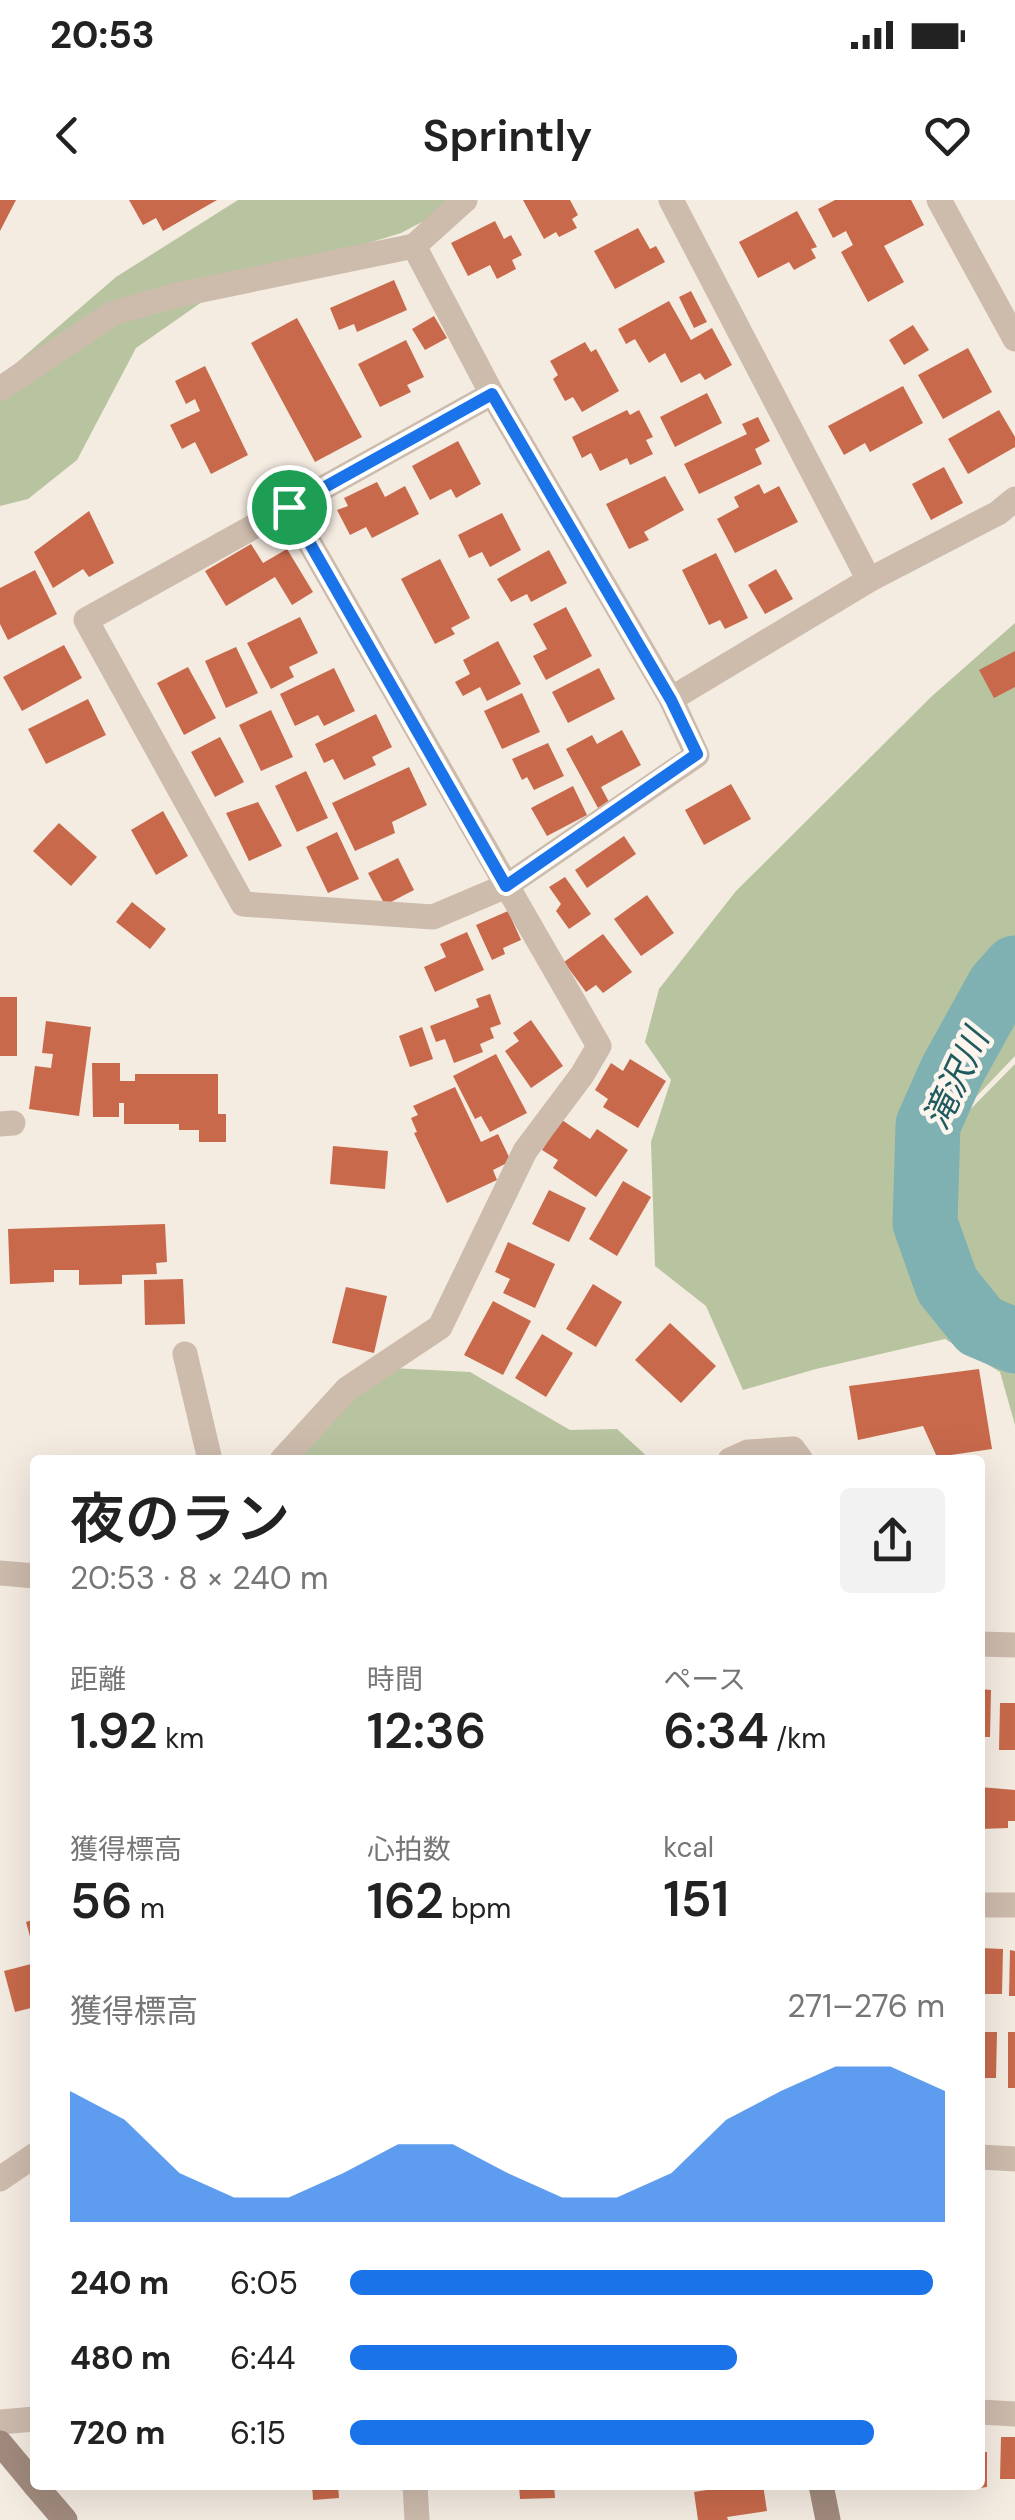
<!DOCTYPE html>
<html lang="ja">
<meta charset="utf-8">
<style>
body{margin:0;font-family:"DM Sans","Noto Sans JP",sans-serif;background:#f2f2f2;color:#222;height:100vh;display:flex;flex-direction:column;font-size:38px;white-space:nowrap}
*{box-sizing:border-box;margin:0}
p{font-size:32px;color:#767676}
.icon{flex:none;width:55px;height:55px;fill:none;stroke:currentColor;stroke-width:2;stroke-linecap:round;stroke-linejoin:round}
.map{position:relative;flex:1;overflow:hidden}
.panel{position:absolute;left:30px;top:1255px;width:955px;height:1035px;display:flex;flex-direction:column;background:#fff;border-radius:10px;box-shadow:0 10px 40px #0002}
.panel>*{flex:none}
.pin{position:absolute;display:grid;place-items:center;width:85px;height:85px;color:#fff;margin:-42px;border:5px solid #fff;border-radius:50%;box-shadow:0 2px 10px #0007}
.round{display:grid;place-items:center;flex:none;width:105px;height:105px;border-radius:10px;background:#f2f2f2}
.summary{display:flex;align-items:center;justify-content:space-between;height:170px;padding:0 40px}
h1{font-size:55px;font-weight:600;line-height:75px}
.figures{display:grid;grid-template-columns:repeat(3,1fr);gap:15px;height:170px;padding:10px 40px}
.figures div{display:grid;align-content:center}
.figures b{font-size:50px;font-weight:600}
.figures small{font-size:28px;font-weight:400}
.figures p{font-size:28px}
.chart{height:280px;padding:20px 40px}
.chart p{display:flex;justify-content:space-between}
.chart svg{width:100%;height:180px;margin-top:10px;fill:#1a73e8;opacity:.7}
ul{padding:0 40px;list-style:none;font-size:32px}
li{display:grid;grid-template-columns:160px 120px 1fr;align-items:center;height:75px}
li i{height:25px;border-radius:12px;background:#1a73e8}
.status{display:flex;justify-content:space-between;align-items:center;height:70px;padding:0 50px;background:#fff;direction:ltr}
.status svg{height:28px;fill:currentColor}
header{display:flex;justify-content:space-between;align-items:center;height:130px;padding:0 40px;background:#fff;font-size:45px;font-weight:600}
.map>svg:first-child{display:block}
.green{fill:#b8c4a0}
.lines{fill:none;stroke-linecap:round;stroke-linejoin:round}
.river{stroke:#7fb0b2;stroke-width:65}
.building{fill:#c8694b}
.street{stroke:#cdbbac;stroke-width:25}
.secondary{stroke:#a18a7d;stroke-width:25}
.route-casing{stroke:#fff;stroke-width:20}
.route{stroke:#1a73e8;stroke-width:12}
.labels{text-anchor:middle;stroke-width:9;stroke-linejoin:round;paint-order:stroke}
.water-label{font-size:35px;font-style:italic;fill:#1f5a5e;stroke:#fbf5ee}
</style>
<div class="status"><b>20:53</b><svg viewBox="0 0 49 12"><path d="M0 12V9h3v3zM5 12V6h3v6zM10 12V3h3v9zM15 12V0h3v12zM26 1h20v11H26zM47 4h2v5h-2z"/></svg></div>
<header><svg class="icon" aria-label="back" viewBox="0 0 24 24"><path d="M15 5l-7 7 7 7"/></svg>Sprintly<svg class="icon" aria-label="heart" viewBox="0 0 24 24"><path d="M12 20l-8-8c-3-5 5-10 8-4 3-6 11-1 8 4z"/></svg></header>
<div class="map">
<svg width="1015" height="2320" viewBox="0 0 1015 2320">
<rect width="100%" height="100%" fill="#f4ebe1"/>
<g class="green">
<path d="M238,0h226l-63,33 -104,32 -65,16 -96,67 -59,112 -49,39 -28,7v-129l116,-100z"/>
<path d="M1015,423v433l-64,67v6l64,-65v361l-15,-53 -55,-33 -129,30 -73,21 -37,-84 -51,-40 -4,-124 20,-62 -26,-38 14,-53 77,-98 195,-194z"/>
<path d="M391,1168l79,4 100,58 47,-1 34,31h-355l51,-71z"/>
</g>
<g class="lines">
<path class="river" d="M1015,768l-16,18 -47,85 -24,54 -3,98 22,62 33,41 35,15"/>
</g>
<g class="building">
<path d="M0,0h16l-16,31z"/>
<path d="M129,0h88l-54,31 -7,-13 -13,7z"/>
<path d="M523,0h47l8,15 -6,4 5,9 -18,9 -3,-5 -12,7z"/>
<path d="M835,0h76l13,25 -40,21 20,36 -36,20 -27,-50 12,-7 -7,-14 -13,7 -15,-29z"/>
<path d="M797,11l20,36 -6,2 5,9 -22,12 -5,-8 -31,16 -19,-36z"/>
<path d="M495,21l9,18 7,-4 11,20 -10,5 4,9 -19,10 -7,-14 -22,11 -17,-33z"/>
<path d="M638,28l12,21 6,-3 9,16 -50,27 -21,-38z"/>
<path d="M394,80l13,30 -50,22 -3,-8 -15,6 -9,-22z"/>
<path d="M691,91l16,31 -13,6 -15,-31z"/>
<path d="M669,101l22,39 21,-12 20,37 -27,15 -5,-7 -19,10 -16,-30 -16,10 -14,-24 -9,5 -8,-15z"/>
<path d="M434,116l13,22 -22,12 -13,-21z"/>
<path d="M297,118l65,119 -47,25 -64,-119z"/>
<path d="M913,125l16,25 -25,15 -15,-25z"/>
<path d="M406,140l18,37 -17,8 4,7 -31,15 -22,-43z"/>
<path d="M585,142l6,10 5,-3 23,42 -37,21 -9,-15 -8,4 -12,-22 5,-4 -8,-14z"/>
<path d="M968,148l24,44 -49,27 -25,-44z"/>
<path d="M205,166l43,89 -37,19 -16,-32 -13,7 -12,-24 30,-14 -5,-12 -9,5 -11,-23z"/>
<path d="M903,186l20,37 -53,29 -5,-9 -21,12 -16,-29z"/>
<path d="M707,193l15,30 -47,24 -15,-30z"/>
<path d="M627,210l3,5 9,-5 14,27 -7,3 7,14 -23,11 -3,-7 -27,13 -9,-18 -9,5 -10,-21z"/>
<path d="M999,210l16,27v10l-47,27 -20,-35z"/>
<path d="M758,217l12,24 -15,8 7,15 -63,30 -15,-30 63,-30 -5,-10z"/>
<path d="M458,241l23,43 -25,14 -5,-9 -21,11 -18,-34z"/>
<path d="M944,267l19,36 -32,17 -19,-36z"/>
<path d="M665,276l19,34 -40,22 5,8 -20,9 -23,-45z"/>
<path d="M377,282l8,15 20,-11 14,28 -47,24 -6,-11 -16,8 -13,-25 11,-4 -4,-8z"/>
<path d="M759,284l5,10 15,-8 19,36 -63,31 -18,-34 22,-12 -5,-10z"/>
<path d="M89,311l25,52 -25,14 -6,-8 -30,19 -19,-36z"/>
<path d="M502,313l19,37 -31,17 -8,-15 -13,6 -11,-23z"/>
<path d="M251,344l12,19 24,-14 26,43 -21,13 -17,-28 -49,29 -21,-35z"/>
<path d="M549,350l18,33 -36,19 -4,-8 -16,8 -14,-23z"/>
<path d="M716,353l32,65 -23,11 -5,-9 -11,5 -27,-55z"/>
<path d="M440,359l30,59 -19,10 4,6 -20,10 -34,-65z"/>
<path d="M776,369l17,30 -28,15 -17,-29z"/>
<path d="M35,370l22,44 -49,26 -8,-16v-36z"/>
<path d="M566,407l26,49 -46,24 -13,-24 14,-7 -14,-25z"/>
<path d="M300,417l18,36 -29,14 5,10 -23,12 -24,-46z"/>
<path d="M498,441l23,43 -34,17 -7,-14 -17,9 -8,-14 15,-8 -7,-14z"/>
<path d="M64,445l18,33 -60,33 -19,-34z"/>
<path d="M236,447l22,46 -32,15 -21,-47z"/>
<path d="M1015,451v36l-21,11 -15,-28z"/>
<path d="M188,467l28,51 -32,17 -27,-52z"/>
<path d="M334,468l21,43 -31,15 -6,-11 -23,11 -15,-32z"/>
<path d="M599,468l16,31 -47,24 -16,-31z"/>
<path d="M522,493l18,39 -38,17 -18,-38z"/>
<path d="M88,499l18,36 -60,29 -18,-35z"/>
<path d="M271,510l22,47 -32,14 -22,-46z"/>
<path d="M376,514l16,33 -20,10 4,8 -32,15 -11,-21 -9,4 -9,-19z"/>
<path d="M622,530l19,35 -40,22 8,15 -11,6 -32,-59 26,-14 5,9z"/>
<path d="M220,537l24,45 -29,15 -24,-45z"/>
<path d="M548,543l16,33 -30,14 -7,-13 -5,3 -10,-21z"/>
<path d="M409,567l18,38 -35,17 3,11 -40,18 -23,-48z"/>
<path d="M306,571l22,47 -31,14 -22,-46z"/>
<path d="M731,584l20,35 -47,26 -19,-35z"/>
<path d="M573,586l14,29 -40,21 -16,-28z"/>
<path d="M258,602l24,44 -33,15 -23,-48z"/>
<path d="M163,611l25,45 -32,19 -25,-45z"/>
<path d="M59,623l38,34 -26,29 -38,-35z"/>
<path d="M337,632l22,47 -31,14 -22,-46z"/>
<path d="M624,636l12,18 -49,34 -12,-18z"/>
<path d="M398,658l16,32 -29,15 -17,-32z"/>
<path d="M565,677l26,37 -22,15 -13,-18 5,-7 -12,-17z"/>
<path d="M647,695l27,38 -33,23 -27,-37z"/>
<path d="M132,702l34,27 -16,20 -34,-27z"/>
<path d="M508,711l13,29 -18,8 2,6 -13,6 -16,-35z"/>
<path d="M467,732l17,38 -49,22 -11,-25 22,-10 -6,-13z"/>
<path d="M603,734l29,38 -29,21 -7,-8 -10,7 -22,-30z"/>
<path d="M490,794l11,30 -11,4 4,10 -14,6 3,8 -29,11 -9,-24 -9,3 -6,-16 49,-19 -3,-8z"/>
<rect x="0" y="797" width="17" height="59"/>
<path d="M531,820l32,46 -32,22 -26,-37 14,-10 -6,-8z"/>
<path d="M46,821l45,6 -12,89 -50,-7 6,-43 16,2 2,-14 -11,-1z"/>
<path d="M422,827l11,32 -23,8 -11,-31z"/>
<path d="M496,854l31,59 -37,19 -9,-16 -6,3 -22,-43z"/>
<path d="M630,859l36,22 -28,47 -35,-21 5,-8 -13,-9 16,-27 12,8z"/>
<path d="M92,863h28v18h15v-7h83v40h8v28h-27v-12h-20v-6h-55v-21h-5v14h-26z"/>
<path d="M455,887l26,55 17,-8 13,27 -18,9 4,10 -50,23 -33,-70 3,-1 -6,-14 7,-3 -5,-9z"/>
<path d="M562,920l28,19 7,-10 31,21 -32,47 -43,-29 5,-8 -16,-10z"/>
<path d="M333,946l55,5 -3,38 -55,-5z"/>
<path d="M623,981l28,16 -34,59 -28,-17z"/>
<path d="M549,990l37,18 -17,34 -37,-18z"/>
<path d="M165,1024l2,38 -11,1 1,11 -35,1v9l-43,1v-15h-25v12l-44,2 -2,-55z"/>
<path d="M508,1042l47,22 -20,44 -32,-15 7,-14 -15,-7z"/>
<path d="M183,1079l2,45 -40,1 -1,-45z"/>
<path d="M593,1084l29,18 -26,45 -30,-18z"/>
<path d="M346,1087l41,9 -13,57 -42,-10z"/>
<path d="M493,1101l38,20 -28,54 -39,-20z"/>
<path d="M670,1123l46,43 -35,37 -46,-43z"/>
<path d="M542,1134l31,19 -27,44 -31,-19z"/>
<path d="M979,1169l13,80 -55,8 -14,-31 -65,14 -9,-54z"/>
<path d="M980,1489l11,1 -1,47h-10z"/>
<path d="M1000,1503h15v47h-16z"/>
<path d="M980,1587l35,3v31h-7v7l-28,1z"/>
<path d="M35,1719v32h-1l-8,-29z"/>
<path d="M980,1748l23,1 -1,45h-22z"/>
<path d="M1010,1750l5,1v45h-6z"/>
<path d="M35,1763v44l-20,5 -11,-41z"/>
<path d="M980,1832h17l-1,46h-16z"/>
<rect x="1008" y="1832" width="7" height="56"/>
<path d="M1001,2237h14v42h-15z"/>
<path d="M980,2252h7v35l-7,1z"/>
<path d="M312,2285h26l1,13 -26,2z"/>
<path d="M519,2285h35l1,13 -35,1z"/>
<path d="M738,2285h25l4,26 -40,6 1,3h-30l-4,-28z"/>
</g>
<g class="lines">
<g class="street">
<path d="M671,0l198,380"/>
<path d="M939,0l76,139"/>
<path d="M414,46l78,148 179,305 26,56 -191,131 -73,31 -190,-13 -157,-284 406,-226"/>
<path d="M0,189l113,-76 64,-18 237,-49 51,-46"/>
<path d="M671,499l198,-119 129,-67 17,-14"/>
<path d="M0,924l13,-1"/>
<path d="M185,1154l25,106"/>
<path d="M282,1260l65,-71 93,-62 85,-176 57,-76 17,-29 -310,-539"/>
<path d="M730,1260l18,-8 45,-3 8,11"/>
<path d="M0,1373l35,3"/>
<path d="M980,1444l35,1"/>
<path d="M980,1705h35"/>
<path d="M980,1957l35,2"/>
<path d="M0,1979l35,-24"/>
<path d="M980,2212l35,2"/>
<path d="M0,2222l35,-3"/>
<path d="M415,2285l2,35"/>
</g>
<g class="secondary">
<path d="M0,2243l35,42"/>
<path d="M35,2285l30,35"/>
<path d="M821,2285l7,35"/>
</g>
</g>
<g class="lines">
<g class="route-casing">
<path id="route" d="M492,194l179,306 26,54 -191,132 -217,-379z"/>
</g>
<use href="#route" class="route"/>
</g>
<g class="labels">
<g class="water-label">
<text transform="translate(956 879) rotate(-65)" y="12">滝沢川</text>
</g>
</g>
</svg>
<div class="pin" style="left:289px;top:307px;background:#1e9e55"><svg class="icon" aria-label="arrive" viewBox="0 0 24 24"><path d="M6 21V4h12l-3 4 3 4H6"/></svg></div>
<section class="panel">
<div class="summary"><div><h1>夜のラン</h1><p>20:53 · 8 × 240 m</p></div><a class="round"><svg class="icon" aria-label="share" viewBox="0 0 24 24"><path d="M12 15V3M7 8l5-5 5 5M5 13v7h14v-7"/></svg></a></div>
<div class="figures">
<div><p>距離</p><b>1.92<small> km</small></b></div>
<div><p>時間</p><b>12:36</b></div>
<div><p>ペース</p><b>6:34<small> /km</small></b></div>
</div>
<div class="figures">
<div><p>獲得標高</p><b>56<small> m</small></b></div>
<div><p>心拍数</p><b>162<small> bpm</small></b></div>
<div><p>kcal</p><b>151</b></div>
</div>
<div class="chart"><p><span>獲得標高</span>271–276 m</p>
<svg viewBox="0 0 160 44" preserveAspectRatio="none"><path d="M0 44V12L10 19L20 32L30 38L40 38L50 32L60 25L70 25L80 32L90 38L100 38L110 32L120 19L130 12L140 6L150 6L160 12V44z"/></svg>
</div>
<ul>
<li><b>240 m</b>6:05<i style="width:98%"></i></li>
<li><b>480 m</b>6:44<i style="width:65%"></i></li>
<li><b>720 m</b>6:15<i style="width:88%"></i></li>
</ul>
</section>
</div>
